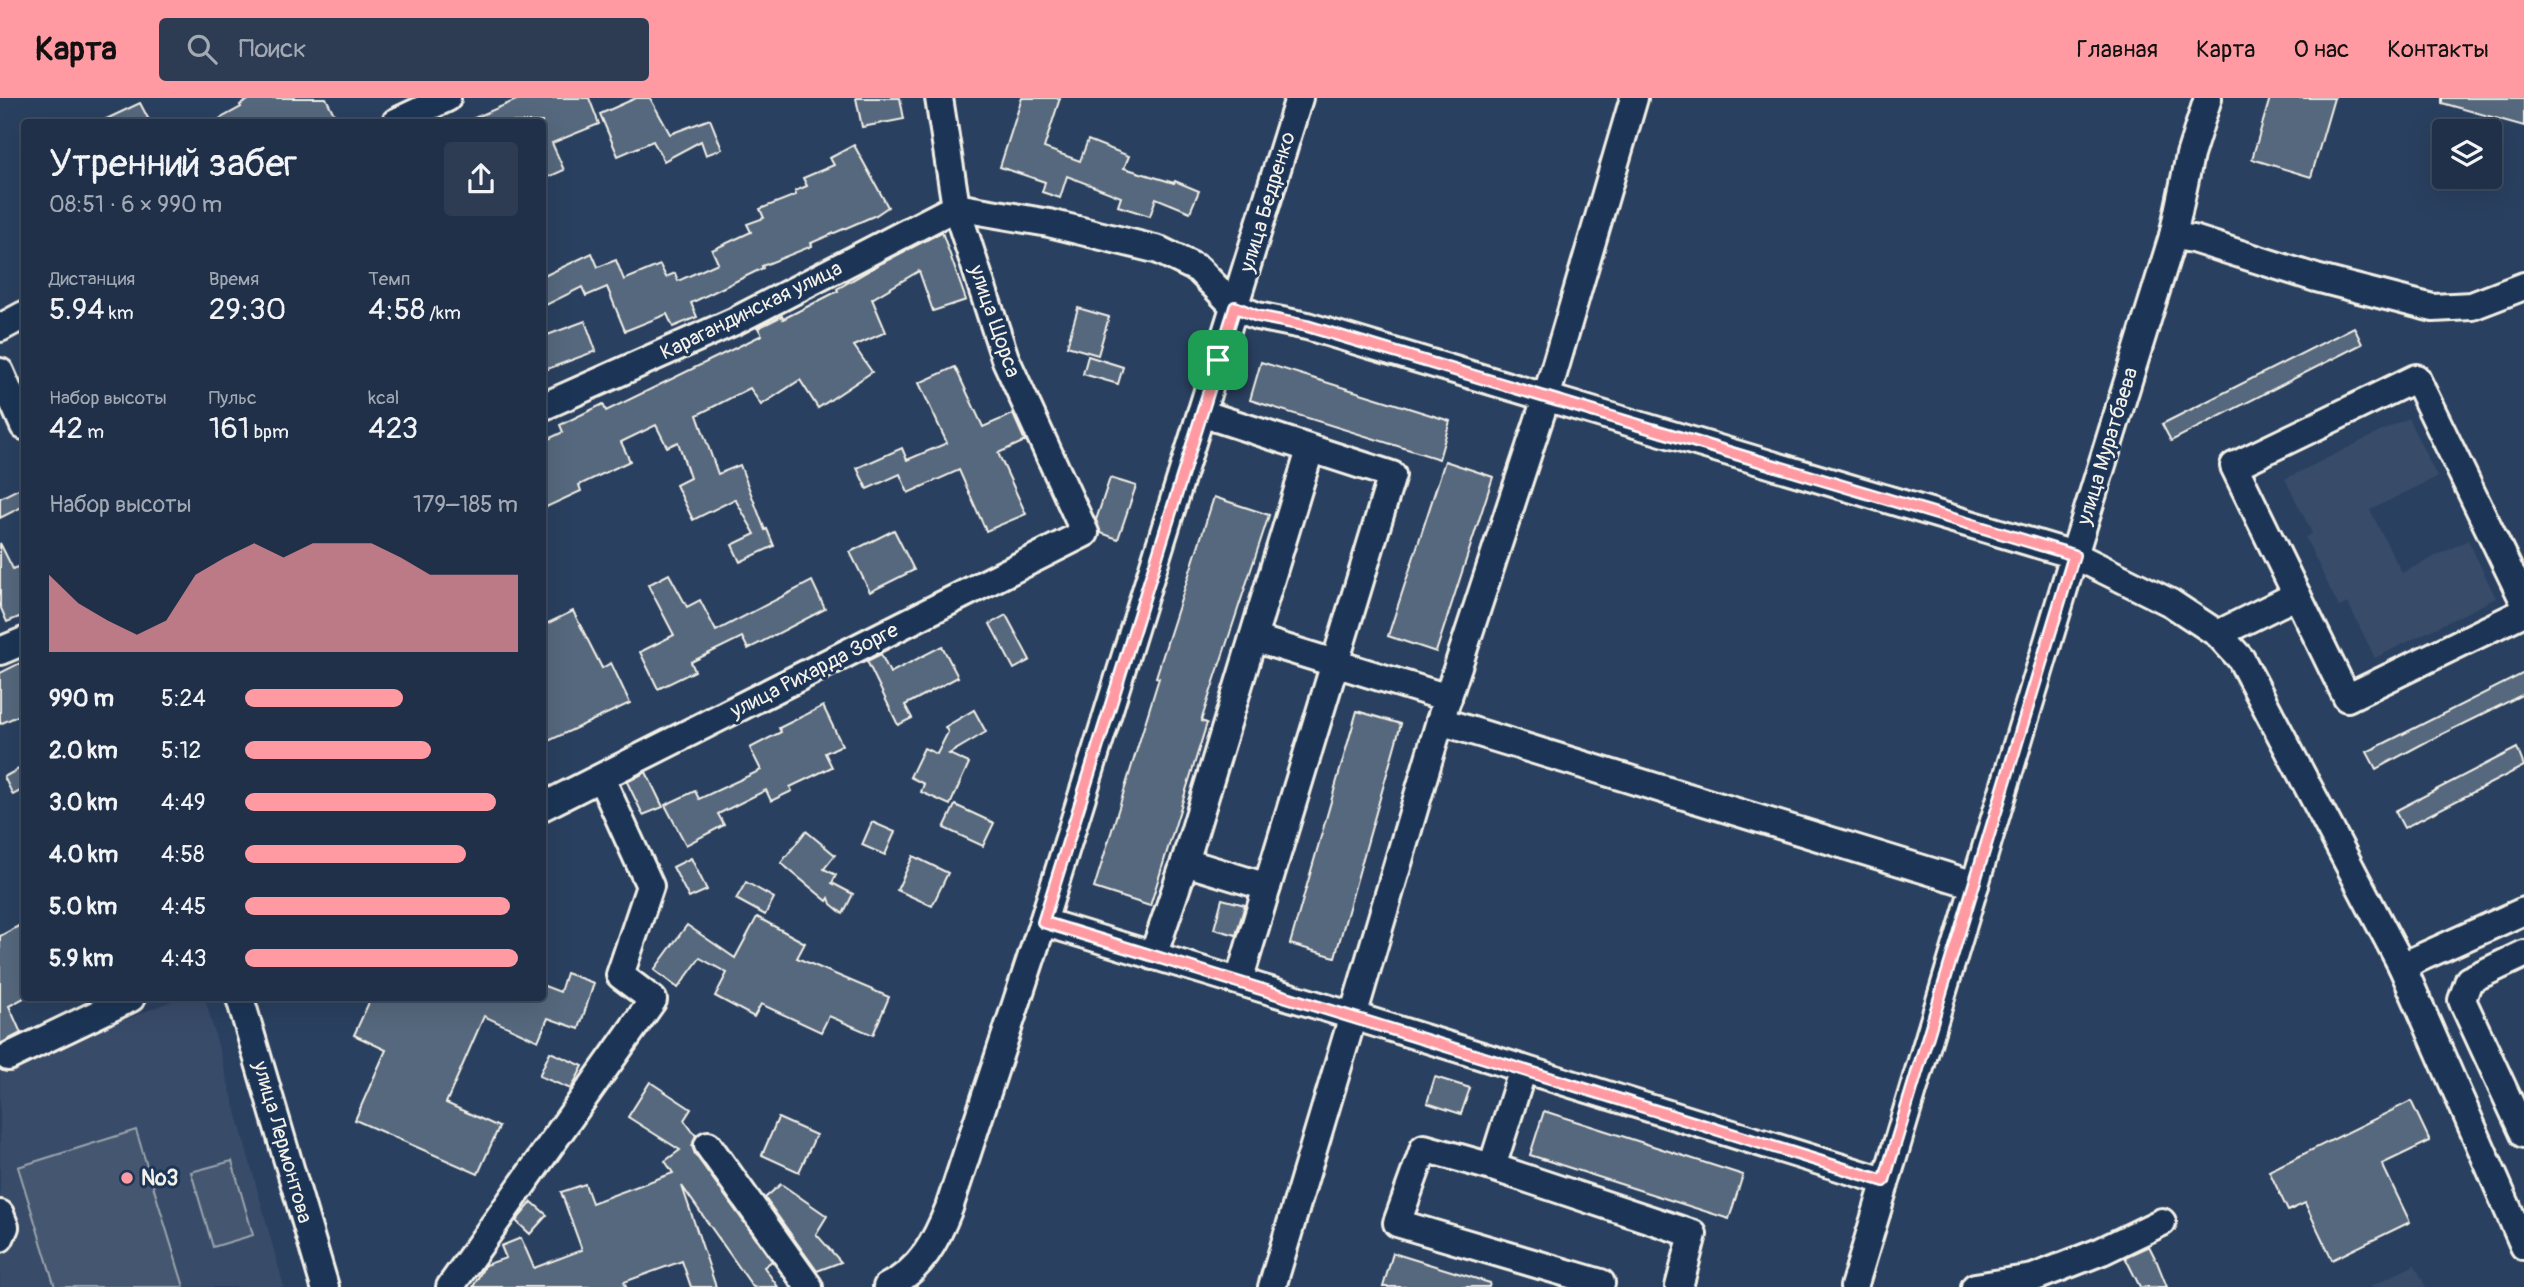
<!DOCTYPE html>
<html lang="ru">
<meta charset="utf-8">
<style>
body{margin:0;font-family:Pangolin,sans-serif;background:#2d3c52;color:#f1f3f6;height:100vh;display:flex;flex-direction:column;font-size:26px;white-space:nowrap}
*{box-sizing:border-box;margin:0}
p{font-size:23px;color:#a2a9b4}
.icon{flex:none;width:38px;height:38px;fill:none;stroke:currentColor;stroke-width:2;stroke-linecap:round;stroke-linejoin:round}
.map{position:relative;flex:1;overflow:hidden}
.panel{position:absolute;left:21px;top:21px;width:525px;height:882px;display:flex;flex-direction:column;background:#203048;border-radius:7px;box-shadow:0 7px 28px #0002,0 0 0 2px #3d4b60}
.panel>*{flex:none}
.tools{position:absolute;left:2432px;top:21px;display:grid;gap:14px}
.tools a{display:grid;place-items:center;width:70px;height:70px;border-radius:7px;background:#203048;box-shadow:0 7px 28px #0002,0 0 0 2px #3d4b60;font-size:35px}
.pin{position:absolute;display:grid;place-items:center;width:60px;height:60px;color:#fff;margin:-30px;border-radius:14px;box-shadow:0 4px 10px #0006}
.round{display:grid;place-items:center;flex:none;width:74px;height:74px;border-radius:7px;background:#2d3c52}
.headline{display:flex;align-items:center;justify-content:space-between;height:119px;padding:0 28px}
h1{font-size:38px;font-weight:600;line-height:52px}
.figures{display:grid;grid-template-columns:repeat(3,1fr);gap:10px;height:119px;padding:7px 28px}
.figures div{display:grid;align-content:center}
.figures b{font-size:30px;font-weight:600}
.figures small{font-size:19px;font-weight:400}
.figures p{font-size:19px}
.chart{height:196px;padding:14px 28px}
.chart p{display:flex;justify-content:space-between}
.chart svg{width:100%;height:126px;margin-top:7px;fill:#ff9aa2;opacity:.7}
ul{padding:0 28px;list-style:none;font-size:23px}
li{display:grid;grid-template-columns:112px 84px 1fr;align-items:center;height:52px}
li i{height:18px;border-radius:9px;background:#ff9aa2}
header{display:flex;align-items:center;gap:42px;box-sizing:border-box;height:98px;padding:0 35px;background:#ff9aa2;color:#111}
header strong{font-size:33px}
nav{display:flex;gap:38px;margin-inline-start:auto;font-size:24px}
.search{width:490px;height:63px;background:#2d3c52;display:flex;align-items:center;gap:18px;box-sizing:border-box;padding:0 24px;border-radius:7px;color:#a2a9b4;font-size:26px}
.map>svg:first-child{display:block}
.built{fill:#374c69}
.green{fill:#445771;stroke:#9ca4ac;stroke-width:2}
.building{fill:#56677d;stroke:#f4f1e8;stroke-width:2}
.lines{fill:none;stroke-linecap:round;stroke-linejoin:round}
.minor-casing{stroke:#f4f1e8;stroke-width:32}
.minor{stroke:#1d3557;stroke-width:26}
.route-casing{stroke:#fff;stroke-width:14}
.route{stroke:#ff9aa2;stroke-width:9}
.poi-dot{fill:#ff9aa2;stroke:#1d3557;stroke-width:2.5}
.labels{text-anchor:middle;stroke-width:6;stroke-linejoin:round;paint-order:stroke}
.street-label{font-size:21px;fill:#f4f1e8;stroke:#1d3557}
.poi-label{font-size:21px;font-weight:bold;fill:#f4f1e8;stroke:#1d3557;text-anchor:start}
</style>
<header>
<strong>Карта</strong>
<div class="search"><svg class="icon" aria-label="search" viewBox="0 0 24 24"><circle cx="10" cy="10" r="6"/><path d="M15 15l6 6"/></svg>Поиск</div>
<nav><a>Главная</a><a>Карта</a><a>О нас</a><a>Контакты</a></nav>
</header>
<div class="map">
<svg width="2524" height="1189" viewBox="0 0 2524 1189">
<rect width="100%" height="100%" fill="#2a4060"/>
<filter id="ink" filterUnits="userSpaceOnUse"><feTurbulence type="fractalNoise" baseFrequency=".0143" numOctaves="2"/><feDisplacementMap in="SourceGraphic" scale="14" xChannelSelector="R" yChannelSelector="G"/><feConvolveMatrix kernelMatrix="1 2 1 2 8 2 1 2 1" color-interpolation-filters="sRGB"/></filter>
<g filter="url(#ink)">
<g class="built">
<path d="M2408,320l29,59 -67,33 32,63 66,-33 28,58 -121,60 -27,-55 -9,4 -34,-70 7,-4 -27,-54z"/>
<path d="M179,900h26l79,289h-284v-228l5,9z"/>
<path d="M2415,1167l11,22h-57z"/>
</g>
<g class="green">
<path d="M136,1032l48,157h-129l-37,-120z"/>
<path d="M232,1063l21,74 -40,12 -22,-75z"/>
</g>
<g class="building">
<path d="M252,0h74l9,18 -12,6h-109l27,-15 -1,-2z"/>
<path d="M521,0h68l10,26 -47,19 12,27 -22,10v-58h-77z"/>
<path d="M636,0h14l20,36 40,-15 12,30 -16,6 -5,-14 -37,20 -11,-20 -35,15 -18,-42z"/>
<path d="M856,0h44l4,21 -42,8z"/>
<path d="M1022,0h38l-16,50 36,13 8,-21 41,16 -5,12 50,15 1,-2 24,10 -9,21 -34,-14 -6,18 -32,-10 3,-9 -54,-21 -7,22 -18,-6 3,-10 -45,-15z"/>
<path d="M2270,0h64l-23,79 -59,-18z"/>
<path d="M2442,0h82v28l-82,-23z"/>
<path d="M140,5l10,19h-50z"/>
<path d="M854,47l34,62 -12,8 -65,28 1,3 -50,20 1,2 -72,35 6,14 -24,10 -6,-13 -42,17 -18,-44 -21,9 -4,-9 -40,20v-30l50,-24 6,14 18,-7 8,20 36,-15 6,12 9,-4 3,8 40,-18 -6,-13 39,-18 -4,-8 17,-6 -4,-9 36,-14 -1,-4 12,-5 -4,-8 31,-13 -4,-7z"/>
<path d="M942,134l24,68 -33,11 -14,-40 -47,28 14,33 -32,14 18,26 -54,36 -18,-28 -39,25 -11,-17 -53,27 21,59 22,-9 25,65 2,-1 7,17 -34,16 -8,-17 23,-11 -20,-35 -42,21 -17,-35 14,-7 -12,-36 -11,5 -11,-22 -35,17 9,19 -51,24 2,6 -39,18v-67l21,-10 -3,-7 43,-21 3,7 156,-76 -4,-7 24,-12 1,3 55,-28 -1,-2 45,-26z"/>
<path d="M1078,210l31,9 -11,38 -31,-9z"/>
<path d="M585,223l11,30 -54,20v-34z"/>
<path d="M2354,229l8,17 -191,97 -9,-17z"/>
<path d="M1088,258l35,11 -5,17 -35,-10z"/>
<path d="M1261,264l189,59 -11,38 -189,-59z"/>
<path d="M955,269l28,60 30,-13 12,27 -27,12 28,61 -40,17 -27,-61 -51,23 -8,-19 -33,15 -10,-21 45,-20 5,12 40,-17 -28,-60z"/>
<path d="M1445,363l48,16 -57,175 -48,-16z"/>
<path d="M1110,380l26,8 -18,53 -17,-6 -5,-13z"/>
<path d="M24,388v20l-24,12v-20z"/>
<path d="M1214,399l55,18 -68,206 6,2 -57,183 -56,-18 65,-210 -3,-1z"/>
<path d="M894,432l20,40 -44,22 -20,-40z"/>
<path d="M0,445l13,26 11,-5v51l-17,7 -7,-16z"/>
<path d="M669,476l18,33 13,-7 16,31 96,-50 13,28 -77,40 -6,-12 -51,25 4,9 -37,18 -18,-37 34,-17 -26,-50z"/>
<path d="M573,513l29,57 9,-5 19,40 -88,41v-118z"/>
<path d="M1006,517l24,45 -16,9 -24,-45z"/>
<path d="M942,548l16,31 -53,28 7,13 -14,7 -31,-64 14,-7 9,19z"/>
<path d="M24,563v52l-24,11v-51z"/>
<path d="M2524,575v21l-98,48 -50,27 -9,-17z"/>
<path d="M823,608l19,39 -17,8 7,14 -42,20 2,4 -21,10 -5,-11 -48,24 6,11 -38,20 -21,-40 30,-14 4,8 62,-29 -11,-22 31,-16 -2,-4z"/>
<path d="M974,612l12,22 -37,22 20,9 -19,42 -29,-13 3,-8 -14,-7 14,-29 13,6 11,-22 -3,-5z"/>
<path d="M1357,613l44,13 -66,233 -45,-13z"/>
<path d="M2517,650l7,18 -120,62 -9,-17z"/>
<path d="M24,668v23l-11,6 -9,-18z"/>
<path d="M646,674l17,35 -20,8 -16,-33z"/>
<path d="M955,707l39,18 -11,23 -39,-18z"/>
<path d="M872,724l23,10 -10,23 -23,-10z"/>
<path d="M806,733l29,24 -11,14 12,6 -4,8 21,11 -10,20 -12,-10 -2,-6 -2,3 -46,-38z"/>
<path d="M913,758l35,17 -16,33 -35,-16z"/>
<path d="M691,760l16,32 -18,8 -16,-31z"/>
<path d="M746,784l28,16 -9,17 -29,-16z"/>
<path d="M1222,801l23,6 -9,30 -22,-6z"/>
<path d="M757,819l48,26 -8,15 92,39 -16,38 -44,-19 -8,16 -60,-28 -7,13 -39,-21 12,-23 -27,-15 -22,30 -24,-18 33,-45 48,33z"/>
<path d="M24,825v75l-15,8 12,27 -21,11v-108z"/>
<path d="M566,875l28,10 -15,46 -31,-11 -10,23 -54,-25 -38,87 53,24 -21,47 -123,-54 31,-70 -32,-15 17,-37h171v-13l18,7z"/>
<path d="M550,954l33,14 -12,23 -32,-13z"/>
<path d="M1435,979l35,11 -9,26 -34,-11z"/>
<path d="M650,984l41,27 -7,11 12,16 -4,10 3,8 77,107 -8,6 14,20h-25l-71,-101 34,101h-25l-9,-26 -58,21 2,5h-153l12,-22 21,-7 -5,-12 20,-8 13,30 48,-18 -21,-58 24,-8 7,19 81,-30 -8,-12 15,-11 -52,-33z"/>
<path d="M2411,1003l19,40 -48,23 28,58 -78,38 -27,-57 -17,8 -19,-40z"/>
<path d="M1544,1013l199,64 -14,44 -199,-64z"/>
<path d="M778,1020l38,17 -17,37 -37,-17z"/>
<path d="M781,1086l46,32 -11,18 25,28 -24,9 -52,-73z"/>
<path d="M532,1104l15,13 -17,19 -14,-13z"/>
<path d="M2149,1148l8,16 10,25h-27l-15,-30z"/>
<path d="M1393,1155l97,30 -1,4h-106z"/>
</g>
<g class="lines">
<g class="minor-casing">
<g id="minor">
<path d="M1634,0l-88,300 -106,323 -87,295 531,165"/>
<path d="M396,24l51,-24"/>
<path d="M2173,138l17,-81 18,-57"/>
<path d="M0,230l24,-13"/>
<path d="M0,274l24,54"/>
<path d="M542,309l193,-86 221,-114 93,16 110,27 39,19 37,38 22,9 50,10 767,229 97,48 47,31 23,25 161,307"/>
<path d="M1201,315l191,62 -125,412 -82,-25 125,-412"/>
<path d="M2524,503l-108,-223 -182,88 113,232 177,-86"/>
<path d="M2218,536l79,-39"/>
<path d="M1253,540l195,60"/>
<path d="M0,553l24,-10"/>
<path d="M1440,623l535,164"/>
<path d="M542,709l543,-274 -80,-175 -49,-151 -17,-109"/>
<path d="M2524,813l-122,55 122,280"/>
<path d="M1043,824l310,94 -81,271"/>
<path d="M2524,856l-55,26 -7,20 62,134"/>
<path d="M1153,858l32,-94"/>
<path d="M1239,883l28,-94"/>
<path d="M240,900l85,289"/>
<path d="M8,959l123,-59"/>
<path d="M1523,971l-31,98 201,67 -14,53"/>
<path d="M708,1047l101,142"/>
<path d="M1492,1069l-68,-19 -27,75 204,60"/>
<path d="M0,1116l5,13 -5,11"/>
<path d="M450,1189l203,-287 -33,-25 30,-89 -49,-108"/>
<path d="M887,1189c34,-17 49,-46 62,-79l94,-286 256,-824"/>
<path d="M1854,1189l220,-732 99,-319 20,3 123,39 117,30 39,-2 52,-20"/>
<path d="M1975,1189l58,-9 69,-27 60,-29"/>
</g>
</g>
<use href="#minor" class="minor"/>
</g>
</g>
<g class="lines" filter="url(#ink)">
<g class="route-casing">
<path id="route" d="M1235,209l22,9 50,10 767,229 -190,626 -841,-259z"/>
</g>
<use href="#route" class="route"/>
</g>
<circle class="poi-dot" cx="127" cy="1080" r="7"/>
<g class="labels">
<g class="street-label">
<text transform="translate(1267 104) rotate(-73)" y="7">улица Бедренко</text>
<text transform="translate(751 212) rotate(-26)" y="7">Карагандинская улица</text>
<text transform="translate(995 223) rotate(71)" y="7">улица Щорса</text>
<text transform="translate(2107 348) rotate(-73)" y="7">улица Муратбаева</text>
<text transform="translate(814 572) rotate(-27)" y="7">улица Рихарда Зорге</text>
<text transform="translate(283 1044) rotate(74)" y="7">улица Лермонтова</text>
</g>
<g class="poi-label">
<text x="141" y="1087">№3</text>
</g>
</g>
</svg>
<div class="tools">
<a><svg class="icon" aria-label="layers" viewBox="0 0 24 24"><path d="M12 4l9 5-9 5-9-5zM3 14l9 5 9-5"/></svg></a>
</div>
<div class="pin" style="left:1218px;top:262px;background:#1e9e55"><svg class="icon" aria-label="arrive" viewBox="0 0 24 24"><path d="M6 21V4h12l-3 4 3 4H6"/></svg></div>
<section class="panel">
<div class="headline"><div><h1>Утренний забег</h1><p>08:51 · 6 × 990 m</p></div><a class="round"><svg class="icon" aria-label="share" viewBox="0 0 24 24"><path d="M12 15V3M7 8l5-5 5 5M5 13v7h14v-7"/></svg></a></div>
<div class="figures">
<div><p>Дистанция</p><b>5.94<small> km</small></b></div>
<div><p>Время</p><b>29:30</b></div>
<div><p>Темп</p><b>4:58<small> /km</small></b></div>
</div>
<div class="figures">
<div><p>Набор высоты</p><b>42<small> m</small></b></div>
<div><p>Пульс</p><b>161<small> bpm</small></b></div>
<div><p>kcal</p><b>423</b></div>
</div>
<div class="chart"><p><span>Набор высоты</span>179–185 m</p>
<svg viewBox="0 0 160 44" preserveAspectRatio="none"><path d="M0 44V17L10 27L20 33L30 38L40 33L50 17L60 11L70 6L80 11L90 6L100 6L110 6L120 11L130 17L140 17L150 17L160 17V44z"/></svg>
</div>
<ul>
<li><b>990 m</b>5:24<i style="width:58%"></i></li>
<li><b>2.0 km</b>5:12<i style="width:68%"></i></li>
<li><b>3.0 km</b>4:49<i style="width:92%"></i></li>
<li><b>4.0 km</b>4:58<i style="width:81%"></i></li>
<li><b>5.0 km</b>4:45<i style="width:97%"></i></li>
<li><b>5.9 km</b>4:43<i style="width:100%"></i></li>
</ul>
</section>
</div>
